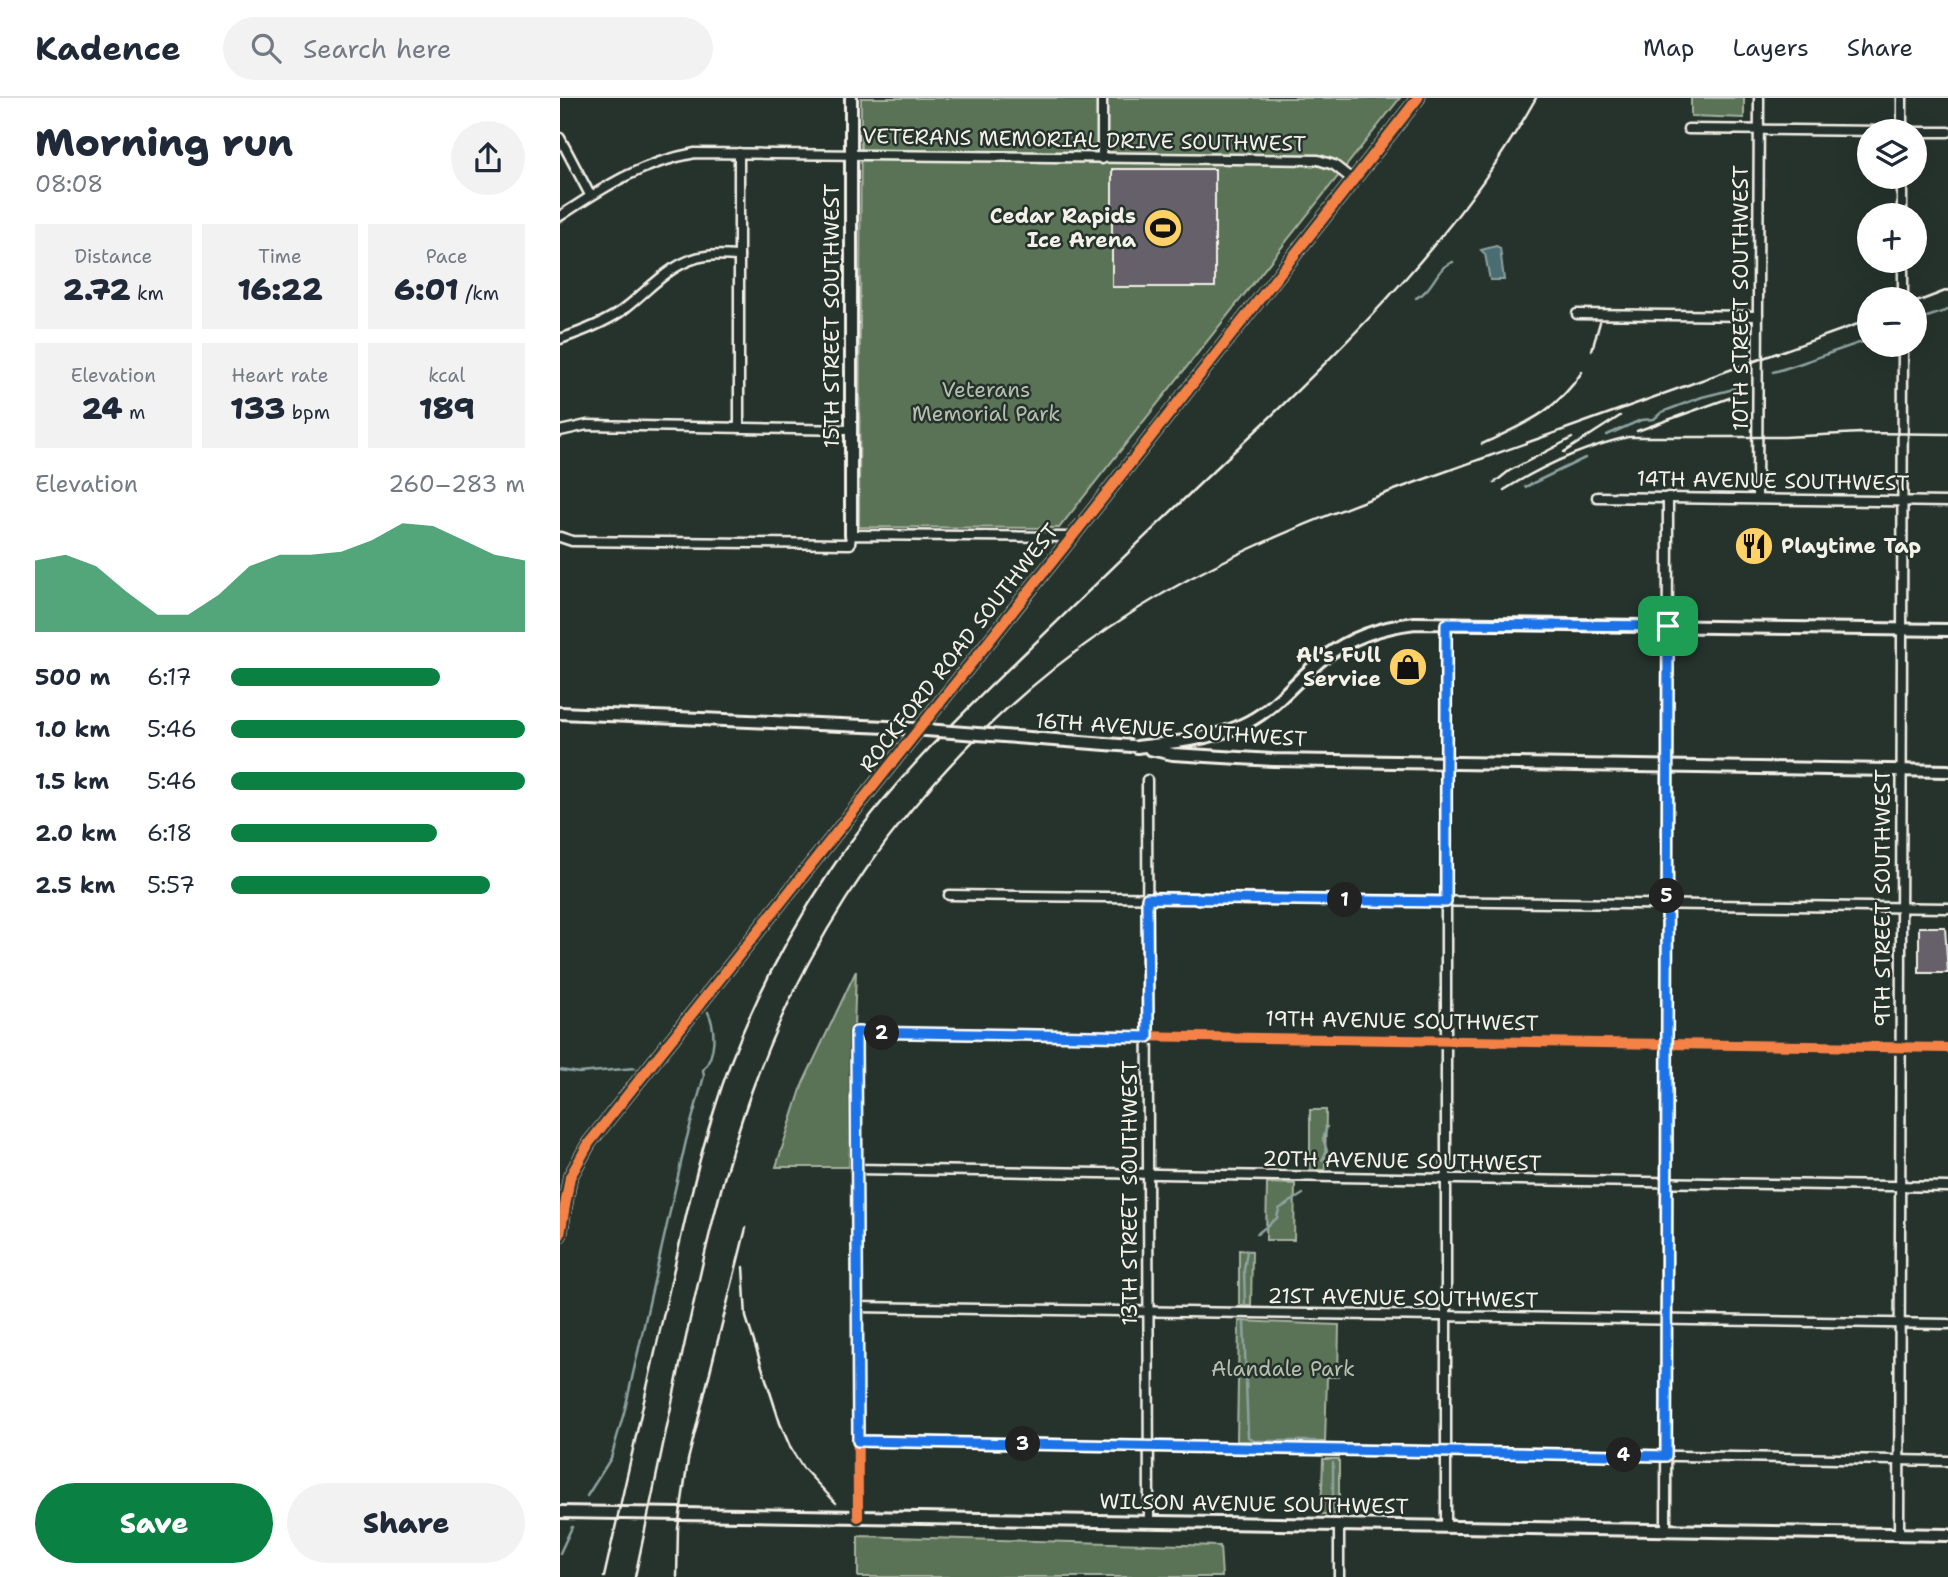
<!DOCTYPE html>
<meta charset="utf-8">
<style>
body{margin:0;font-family:"Shantell Sans",sans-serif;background:#f2f2f3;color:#1f2937;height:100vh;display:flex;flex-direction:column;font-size:26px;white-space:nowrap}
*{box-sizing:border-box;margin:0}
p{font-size:23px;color:#747a83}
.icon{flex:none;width:38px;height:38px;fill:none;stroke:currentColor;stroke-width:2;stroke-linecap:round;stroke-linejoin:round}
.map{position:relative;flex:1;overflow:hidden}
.drawer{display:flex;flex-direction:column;background:#fff;width:560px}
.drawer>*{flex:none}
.fabs{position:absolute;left:1297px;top:21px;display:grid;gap:14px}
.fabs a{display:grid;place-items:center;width:70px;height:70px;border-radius:50%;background:#fff;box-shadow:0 7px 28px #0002;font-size:35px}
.pin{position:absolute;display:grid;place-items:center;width:60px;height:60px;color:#fff;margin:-30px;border-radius:14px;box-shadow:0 4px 10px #0006}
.km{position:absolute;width:35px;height:35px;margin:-18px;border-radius:50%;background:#222;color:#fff;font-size:19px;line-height:35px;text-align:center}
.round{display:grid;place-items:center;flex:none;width:74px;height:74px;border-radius:37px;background:#f2f2f3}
.headline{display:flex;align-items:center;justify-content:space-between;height:119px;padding:0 35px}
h1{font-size:38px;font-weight:800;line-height:52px}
.stats{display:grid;grid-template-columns:repeat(3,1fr);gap:10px;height:119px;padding:7px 35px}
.stats div{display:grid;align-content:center;border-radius:0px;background:#f2f2f3;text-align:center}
.stats b{font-size:30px;font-weight:800}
.stats small{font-size:19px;font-weight:400}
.stats p{font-size:19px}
.chart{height:196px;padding:14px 35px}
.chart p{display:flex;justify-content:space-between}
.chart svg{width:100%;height:126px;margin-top:7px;fill:#0b8043;opacity:.7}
.cta{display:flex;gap:14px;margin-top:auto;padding:14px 35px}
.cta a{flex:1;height:80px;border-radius:42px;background:#0b8043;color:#fff;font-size:28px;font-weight:800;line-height:80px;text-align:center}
.cta a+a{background:#f2f2f3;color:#1f2937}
ul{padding:0 35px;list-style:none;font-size:23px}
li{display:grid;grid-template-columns:112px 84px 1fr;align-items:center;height:52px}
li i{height:18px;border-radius:9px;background:#0b8043}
header{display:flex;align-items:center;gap:42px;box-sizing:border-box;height:98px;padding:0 35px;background:#fff;border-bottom:2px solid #e0e1e3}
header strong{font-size:33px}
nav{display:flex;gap:38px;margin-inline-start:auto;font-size:24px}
.search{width:490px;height:63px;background:#f2f2f3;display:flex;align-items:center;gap:18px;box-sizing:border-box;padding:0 24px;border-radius:38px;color:#747a83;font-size:26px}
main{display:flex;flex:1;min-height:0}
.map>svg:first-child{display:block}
.green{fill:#5a7256;stroke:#a7b29f;stroke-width:2}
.water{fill:#4a6d70;stroke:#8ea2a0;stroke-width:2}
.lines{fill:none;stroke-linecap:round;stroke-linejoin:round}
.stream{stroke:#8ea2a0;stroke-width:2.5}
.building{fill:#66606a;stroke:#f4f1e8;stroke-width:2}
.street-casing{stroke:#f4f1e8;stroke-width:13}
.secondary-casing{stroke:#f4f1e8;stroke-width:16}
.street{stroke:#26332d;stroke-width:8}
.secondary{stroke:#26332d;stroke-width:10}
.rail{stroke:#f4f1e8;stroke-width:2.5}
.secondary-bridge-casing{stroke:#f4f1e8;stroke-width:16;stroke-linecap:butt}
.secondary-bridge{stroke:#26332d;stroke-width:10}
.cycleway-casing{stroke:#26332d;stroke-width:15}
.cycleway{stroke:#f48246;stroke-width:10}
.route-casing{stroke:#fff;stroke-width:14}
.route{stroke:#1a73e8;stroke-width:9}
.labels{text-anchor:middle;stroke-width:5;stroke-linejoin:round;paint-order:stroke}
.street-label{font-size:21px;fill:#f4f1e8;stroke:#26332d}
.poi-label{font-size:21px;font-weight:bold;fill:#f4f1e8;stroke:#26332d;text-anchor:end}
.park-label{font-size:21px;fill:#b6beae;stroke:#26332d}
</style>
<header>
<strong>Kadence</strong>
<div class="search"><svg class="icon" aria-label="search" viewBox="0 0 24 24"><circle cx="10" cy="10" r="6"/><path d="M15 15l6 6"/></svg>Search here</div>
<nav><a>Map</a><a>Layers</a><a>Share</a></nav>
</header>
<main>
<section class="drawer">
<div class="headline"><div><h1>Morning run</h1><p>08:08</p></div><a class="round"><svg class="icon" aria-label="share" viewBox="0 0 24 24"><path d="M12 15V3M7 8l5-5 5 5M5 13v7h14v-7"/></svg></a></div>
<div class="stats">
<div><p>Distance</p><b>2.72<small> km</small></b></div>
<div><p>Time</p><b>16:22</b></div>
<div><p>Pace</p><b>6:01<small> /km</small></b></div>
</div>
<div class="stats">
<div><p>Elevation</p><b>24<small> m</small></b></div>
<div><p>Heart rate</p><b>133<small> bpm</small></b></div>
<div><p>kcal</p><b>189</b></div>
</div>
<div class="chart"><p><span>Elevation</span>260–283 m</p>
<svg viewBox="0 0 160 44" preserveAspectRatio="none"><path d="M0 44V19L10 17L20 21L30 30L40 38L50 38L60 31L70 21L80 17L90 17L100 16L110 12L120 6L130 7L140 12L150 17L160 19V44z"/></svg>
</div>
<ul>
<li><b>500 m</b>6:17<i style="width:71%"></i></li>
<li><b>1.0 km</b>5:46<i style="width:100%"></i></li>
<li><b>1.5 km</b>5:46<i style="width:100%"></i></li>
<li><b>2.0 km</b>6:18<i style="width:70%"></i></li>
<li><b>2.5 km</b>5:57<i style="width:88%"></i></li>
</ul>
<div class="cta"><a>Save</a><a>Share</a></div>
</section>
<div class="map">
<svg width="1388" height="1479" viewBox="0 0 1388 1479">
<rect width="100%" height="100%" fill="#26332d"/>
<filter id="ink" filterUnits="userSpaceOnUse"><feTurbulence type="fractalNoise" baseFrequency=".0143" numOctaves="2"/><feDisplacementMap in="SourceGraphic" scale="14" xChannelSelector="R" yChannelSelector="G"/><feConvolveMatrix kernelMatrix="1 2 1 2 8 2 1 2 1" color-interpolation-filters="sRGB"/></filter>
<g filter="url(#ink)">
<g class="green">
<path d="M301,0h539l-341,430 -200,-1z"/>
<path d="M1131,0h53v20l-53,-2z"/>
<path d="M296,873l-7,196h-73l27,-84z"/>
<path d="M750,1012h16l-1,60h-15z"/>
<path d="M707,1085l28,1 -1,56h-28z"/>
<path d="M679,1152l13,1 -1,55h-12z"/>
<path d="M679,1223l100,4 -1,52h-11l-2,65 -88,-1z"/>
<path d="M763,1361h16v55h-18z"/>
<path d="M298,1438l362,10 2,31h-364z"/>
</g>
<path class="water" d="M936,148l4,2 4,32h-14l-5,-26 -4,-4z"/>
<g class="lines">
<g class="stream">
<path d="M856,200c17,-7 20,-31 37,-36"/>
<path d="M1361,221l27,-9"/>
<path d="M1213,274c33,-9 65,-23 96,-32"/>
<path d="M1047,337l34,-15 13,-1 8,-7 40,-15 28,-7 13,-7"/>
<path d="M965,389l60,-29"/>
<path d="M0,972l19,3 56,-5"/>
<path d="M762,1062l5,-9 -4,-12 4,-12"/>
<path d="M697,1136l20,-16 2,-9 24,-15"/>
<path d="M685,1208l-1,-37 3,-18"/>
<path d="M684,1225l4,114 6,4h61"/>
<path d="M27,1398l24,-38 14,-49 61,-268 18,-65 -1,-6c13,-15 13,-41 5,-58"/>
<path d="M773,1413v-48"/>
<path d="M0,1455l12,-26"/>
</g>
</g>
<g class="building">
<rect x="552" y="71" width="103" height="118"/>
<path d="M1359,829h26l3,46h-29z"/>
</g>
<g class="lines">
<g class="street-casing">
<g id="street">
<path d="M1342,0v33"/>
<path d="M1128,31l195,2"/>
<path d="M1354,34h34"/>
<path d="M0,40l30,57"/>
<path d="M542,61v-61"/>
<path d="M1342,79v38"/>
<path d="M0,118c46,-30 80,-53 135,-63l623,7 16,5 19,15"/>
<path d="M1343,163v38"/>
<path d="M1017,216l181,2"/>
<path d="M0,241c21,-7 42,-15 60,-27 28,-20 50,-51 86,-56 11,-2 23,0 33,0"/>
<path d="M179,329v-274"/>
<path d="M0,333l27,-6 264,5"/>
<path d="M1037,399l351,5"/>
<path d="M1197,400l2,-400"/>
<path d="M0,439l12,4 278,3 1,-9 221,2"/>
<path d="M587,682l2,742"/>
<path d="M389,797l999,13"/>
<path d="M296,1071l1092,18"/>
<path d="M297,1209l1091,17"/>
<path d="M297,1343l1091,20"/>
<path d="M298,1419l-2,-485 1092,16"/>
<path d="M779,1427v52"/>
<path d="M886,1429v-903"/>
<path d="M1106,1433l2,-1034"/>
<path d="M1339,1437l4,-1190"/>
</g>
</g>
<g class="secondary-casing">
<g id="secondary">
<path d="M291,437v-437"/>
<path d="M0,615l327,14"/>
<path d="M577,649c38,-5 77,-7 111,-25 31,-16 50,-45 78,-66 27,-20 56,-29 89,-33l533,7"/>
<path d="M590,651l23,5 100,6 675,11"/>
<path d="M0,1137l10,-58 19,-34 483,-606 346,-439"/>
<path d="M0,1414l1388,23"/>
</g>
</g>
<use href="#street" class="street"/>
<use href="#secondary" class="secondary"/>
<g class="rail">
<path d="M1354,205l34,-13"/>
<path d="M1032,252l8,-28"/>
<path d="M1077,333l98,-35"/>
<path d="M922,346c42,-20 73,-31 100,-72"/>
<path d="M1004,354l56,-36"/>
<path d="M934,385l15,-12 63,-33"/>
<path d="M944,392c38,-24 80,-43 124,-53h157l75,-4 88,1"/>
<path d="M183,1169l3,50 34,106 11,26 12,19 33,35"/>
<path d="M44,1479c22,-94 42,-188 64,-282 14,-61 27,-124 46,-184 26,-86 68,-168 118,-243 55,-82 127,-152 199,-221 71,-69 142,-138 214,-206 110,-105 217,-210 291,-343"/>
<path d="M75,1479c15,-72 31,-144 46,-217 20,-91 39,-181 71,-270 82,-227 251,-420 468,-527 103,-51 214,-87 323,-126 108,-39 217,-78 326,-117"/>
<path d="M117,1479l1,-49 10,-68 58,-232"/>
</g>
<g class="secondary-bridge-casing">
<path id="secondary-bridge" d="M327,629l245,19"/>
</g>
<use href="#secondary-bridge" class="secondary-bridge"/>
<g class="cycleway-casing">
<g id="cycleway">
<path d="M0,1137l10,-58 19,-34 483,-606 346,-439"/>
<path d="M298,1419l-2,-485 1092,16"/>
</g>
</g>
<use href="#cycleway" class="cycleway"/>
</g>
</g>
<g class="lines" filter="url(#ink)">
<g class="route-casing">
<path id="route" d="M886,526l222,2 -2,830 -808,-15 -2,-409 292,5 -1,-139 299,4z"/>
</g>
<use href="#route" class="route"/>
</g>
<defs>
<g id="stadium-disc" transform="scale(2.0125)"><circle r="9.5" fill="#ffd166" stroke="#26332d"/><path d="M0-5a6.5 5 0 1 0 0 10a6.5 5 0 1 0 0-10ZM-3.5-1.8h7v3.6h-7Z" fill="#111"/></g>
<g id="restaurant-disc" transform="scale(2.0125)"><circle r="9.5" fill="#ffd166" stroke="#26332d"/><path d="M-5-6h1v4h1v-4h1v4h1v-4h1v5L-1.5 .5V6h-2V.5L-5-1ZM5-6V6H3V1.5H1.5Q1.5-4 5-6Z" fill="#111"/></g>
<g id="shop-disc" transform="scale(2.0125)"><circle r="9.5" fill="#ffd166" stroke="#26332d"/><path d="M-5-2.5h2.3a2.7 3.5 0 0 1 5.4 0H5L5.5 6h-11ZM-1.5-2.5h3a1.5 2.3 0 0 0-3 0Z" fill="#111"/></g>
</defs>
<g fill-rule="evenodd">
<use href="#stadium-disc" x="603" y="130"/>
<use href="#restaurant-disc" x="1194" y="448"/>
<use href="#shop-disc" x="848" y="569"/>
</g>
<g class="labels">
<g class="street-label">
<text transform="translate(524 42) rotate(1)" y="7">VETERANS MEMORIAL DRIVE SOUTHWEST</text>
<text transform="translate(1181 200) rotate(-90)" y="7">10TH STREET SOUTHWEST</text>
<text transform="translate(272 218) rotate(-90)" y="7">15TH STREET SOUTHWEST</text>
<text transform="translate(1213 383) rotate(1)" y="7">14TH AVENUE SOUTHWEST</text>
<text transform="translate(399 550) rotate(-52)" y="7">ROCKFORD ROAD SOUTHWEST</text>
<text transform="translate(611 632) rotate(4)" y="7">16TH AVENUE SOUTHWEST</text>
<text transform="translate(1323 800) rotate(-90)" y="7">9TH STREET SOUTHWEST</text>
<text transform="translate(842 923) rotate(1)" y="7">19TH AVENUE SOUTHWEST</text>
<text transform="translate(842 1063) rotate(1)" y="7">20TH AVENUE SOUTHWEST</text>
<text transform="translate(570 1095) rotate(-90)" y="7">13TH STREET SOUTHWEST</text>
<text transform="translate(843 1200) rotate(1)" y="7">21ST AVENUE SOUTHWEST</text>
<text transform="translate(694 1406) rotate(1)" y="7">WILSON AVENUE SOUTHWEST</text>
</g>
<g class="poi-label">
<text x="576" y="125">Cedar Rapids<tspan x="576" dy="24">Ice Arena</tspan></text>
<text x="1221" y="455" text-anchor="start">Playtime Tap</text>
<text x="821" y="564">Al's Full<tspan x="821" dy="24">Service</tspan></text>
</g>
<g class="park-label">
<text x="426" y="299">Veterans<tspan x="426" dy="24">Memorial Park</tspan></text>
<text x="723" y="1278">Alandale Park</text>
</g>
</g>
</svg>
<div class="fabs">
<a><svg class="icon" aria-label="layers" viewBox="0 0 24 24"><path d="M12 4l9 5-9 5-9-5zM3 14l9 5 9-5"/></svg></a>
<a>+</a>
<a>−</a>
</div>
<div class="pin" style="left:1108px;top:528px;background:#1e9e55"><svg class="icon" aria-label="arrive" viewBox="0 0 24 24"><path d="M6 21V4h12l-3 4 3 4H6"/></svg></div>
<b class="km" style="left:785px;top:802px">1</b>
<b class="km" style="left:322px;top:935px">2</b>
<b class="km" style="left:463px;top:1346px">3</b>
<b class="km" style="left:1064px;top:1357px">4</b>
<b class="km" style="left:1107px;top:798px">5</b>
</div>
</main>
